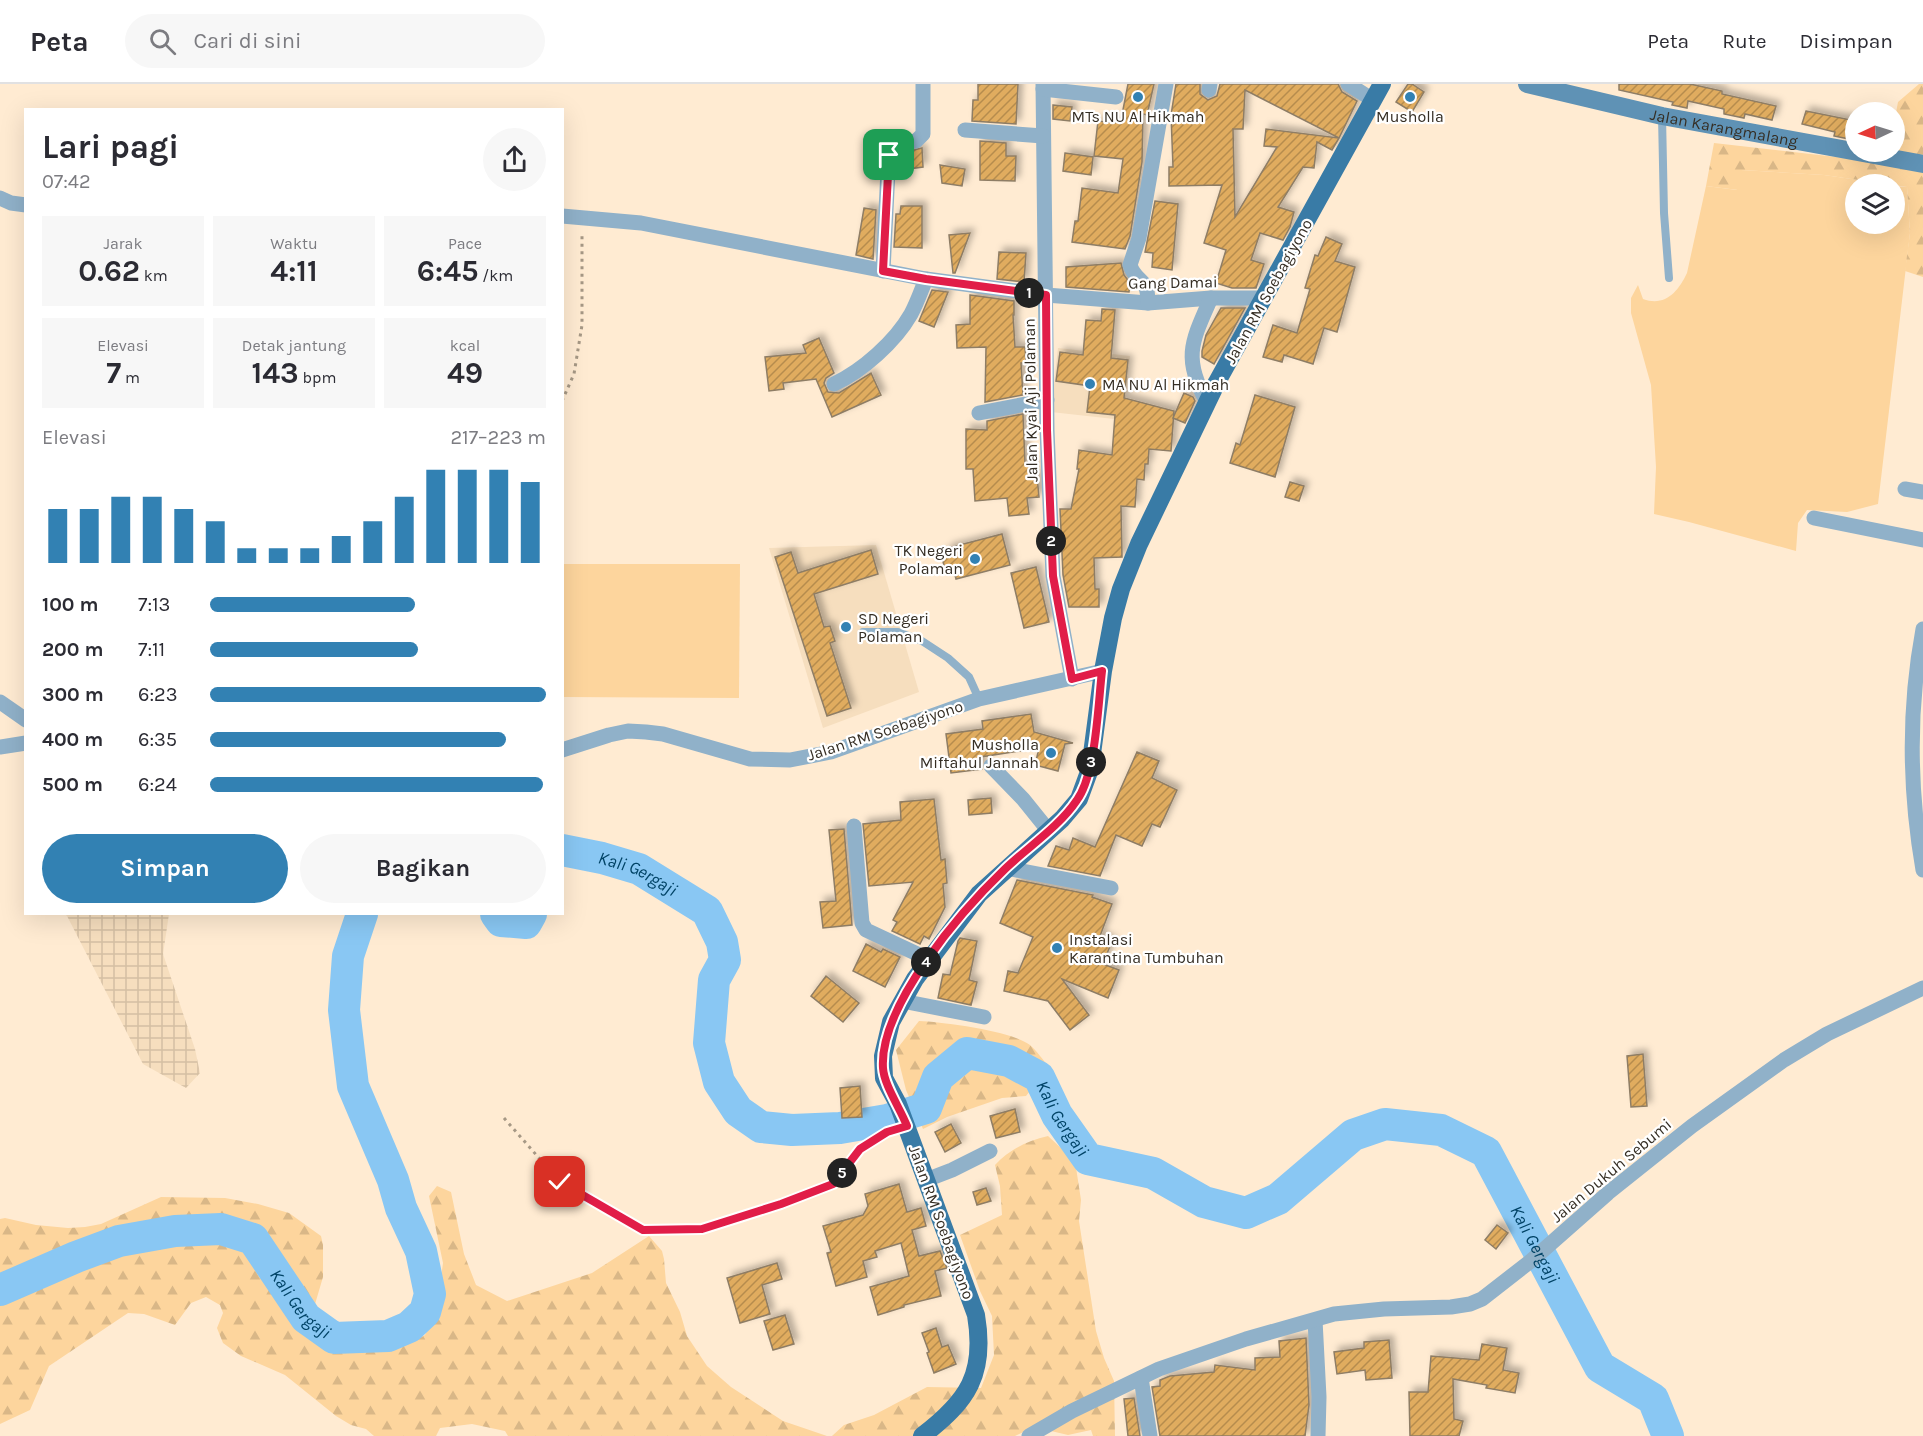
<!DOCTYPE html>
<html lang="id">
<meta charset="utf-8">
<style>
body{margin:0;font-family:Karla,sans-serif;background:#f7f7f7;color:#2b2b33;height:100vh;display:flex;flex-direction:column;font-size:22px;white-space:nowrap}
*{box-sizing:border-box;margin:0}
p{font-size:20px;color:#7c7c81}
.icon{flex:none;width:33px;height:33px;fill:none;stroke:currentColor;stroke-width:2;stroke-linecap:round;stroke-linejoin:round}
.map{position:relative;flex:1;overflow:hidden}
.sheet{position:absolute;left:24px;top:24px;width:540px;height:807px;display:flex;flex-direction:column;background:#fff;border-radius:0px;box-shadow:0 6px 24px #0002}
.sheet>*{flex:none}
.needle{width:39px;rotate:266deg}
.tools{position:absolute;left:1845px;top:18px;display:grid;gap:12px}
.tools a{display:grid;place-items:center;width:60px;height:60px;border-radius:50%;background:#fff;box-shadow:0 6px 24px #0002;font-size:30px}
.pin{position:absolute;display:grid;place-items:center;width:51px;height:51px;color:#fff;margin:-26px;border-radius:12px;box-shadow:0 3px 9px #0006}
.km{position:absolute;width:30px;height:30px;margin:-15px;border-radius:50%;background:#222;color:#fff;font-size:16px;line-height:30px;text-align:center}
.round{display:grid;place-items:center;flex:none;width:63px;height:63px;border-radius:32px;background:#f7f7f7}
.summary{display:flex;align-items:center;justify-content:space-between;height:102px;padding:0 18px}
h1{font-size:33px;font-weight:700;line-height:45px}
.metrics{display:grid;grid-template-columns:repeat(3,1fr);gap:9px;height:102px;padding:6px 18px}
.metrics div{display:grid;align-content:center;border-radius:0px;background:#f7f7f7;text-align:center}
.metrics b{font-size:30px;font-weight:700}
.metrics small{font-size:16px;font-weight:400}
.metrics p{font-size:16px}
.chart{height:168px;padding:12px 18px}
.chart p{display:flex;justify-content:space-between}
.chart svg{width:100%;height:108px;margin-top:6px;stroke:#3281b3;stroke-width:6}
.cta{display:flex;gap:12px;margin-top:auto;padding:12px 18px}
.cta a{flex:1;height:69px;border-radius:36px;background:#3281b3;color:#fff;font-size:24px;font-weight:700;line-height:69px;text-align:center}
.cta a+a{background:#f7f7f7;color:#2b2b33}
ul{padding:0 18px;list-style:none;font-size:20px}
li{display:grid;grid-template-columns:96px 72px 1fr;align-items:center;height:45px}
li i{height:15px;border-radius:8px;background:#3281b3}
header{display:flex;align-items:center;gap:36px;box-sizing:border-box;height:84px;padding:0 30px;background:#fff;border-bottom:2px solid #e1e1e2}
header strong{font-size:28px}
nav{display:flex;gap:33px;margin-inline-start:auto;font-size:21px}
.search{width:420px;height:54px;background:#f7f7f7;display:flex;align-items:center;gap:15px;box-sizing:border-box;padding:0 21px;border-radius:33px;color:#7c7c81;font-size:22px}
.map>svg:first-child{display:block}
.built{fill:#f6debe}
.industrial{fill:url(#industrial-grid)}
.green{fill:#fdd59d}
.forest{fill:url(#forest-firs)}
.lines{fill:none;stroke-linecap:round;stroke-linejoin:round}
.river{stroke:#89c7f3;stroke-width:32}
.building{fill:url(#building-hatch);stroke:#8e7d65;stroke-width:1.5;filter:url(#shadow)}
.path{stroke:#a69885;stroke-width:3;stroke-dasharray:3 4.5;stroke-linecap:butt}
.lane{stroke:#90b1c9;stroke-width:8}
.street{stroke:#90b1c9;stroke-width:15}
.secondary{stroke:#5f92b5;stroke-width:18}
.primary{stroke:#397ba6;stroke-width:18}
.route-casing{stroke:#fff;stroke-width:12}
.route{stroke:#e11d48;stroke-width:8}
.poi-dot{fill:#3281b3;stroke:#fff;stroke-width:2}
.labels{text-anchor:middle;stroke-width:4.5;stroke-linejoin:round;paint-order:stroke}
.poi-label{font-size:16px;fill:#352e24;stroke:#fff;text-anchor:start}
.street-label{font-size:16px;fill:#352e24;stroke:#fff}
.water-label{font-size:18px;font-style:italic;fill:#004366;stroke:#fff}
</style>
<header>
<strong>Peta</strong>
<div class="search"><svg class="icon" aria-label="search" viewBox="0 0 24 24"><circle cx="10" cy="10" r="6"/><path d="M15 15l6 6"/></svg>Cari di sini</div>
<nav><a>Peta</a><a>Rute</a><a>Disimpan</a></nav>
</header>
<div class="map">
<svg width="1923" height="1352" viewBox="0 0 1923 1352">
<defs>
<pattern id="industrial-grid" width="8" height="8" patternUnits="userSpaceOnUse" patternTransform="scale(1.5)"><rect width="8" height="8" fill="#f6debe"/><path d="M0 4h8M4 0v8" fill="none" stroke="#d4bfa3"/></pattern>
<pattern id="forest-firs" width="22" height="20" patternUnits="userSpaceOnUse" patternTransform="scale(1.5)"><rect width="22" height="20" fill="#fdd59d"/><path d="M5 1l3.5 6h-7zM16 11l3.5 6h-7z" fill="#d9b787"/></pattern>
<pattern id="building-hatch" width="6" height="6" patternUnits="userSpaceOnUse" patternTransform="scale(1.5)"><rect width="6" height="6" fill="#e0ac5f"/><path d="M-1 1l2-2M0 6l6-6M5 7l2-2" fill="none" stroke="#b68c4e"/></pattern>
<filter id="shadow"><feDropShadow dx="4.5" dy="-4.5" stdDeviation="3" flood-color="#0004"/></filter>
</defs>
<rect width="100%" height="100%" fill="#ffebd2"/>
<g class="built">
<path d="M1058,264l72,8 -7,64 -72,-8z"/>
<path d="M876,461l43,147 -96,36 -54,-180z"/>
</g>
<path class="industrial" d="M66,830h103l-6,40 32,95 5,24 -14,15 -43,-24z"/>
<g class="green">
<path d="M1741,86l83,5 63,9h-31v40h38l1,-38 12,1 3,46 -32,271 -31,8 -40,-2 -9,13 -2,28 -107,-29 -35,-8 2,-47 -5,-82 -20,-72v-15l7,-13 5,14c22,8 35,-7 44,-26l19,-87 31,4z"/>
<path d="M563,480h177l-1,134 -176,-1z"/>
</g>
<g class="forest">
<path d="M1919,0h4v193l-18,-6 5,-38 -3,-46 -83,-12 -82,-5 -4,20 -32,-4 8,-43 157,18 23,-9 1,-34 3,-16z"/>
<path d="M919,937c25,1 93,10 111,24 7,6 13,15 19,22l-23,29 -24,2 -55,19 -24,12 -17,-39 -10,-40z"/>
<path d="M1048,1052l27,25 6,39 -2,21 17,110 8,27 10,23 1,55h-22l-2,-6 -23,5 -34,-8 -19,9h-183l12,-11 30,-10 53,-28 54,1 13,-33 -2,-39 -12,-25 -20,-56 42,-20 -2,-29 -5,-21c15,-16 32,-24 53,-29z"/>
<path d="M437,1102l14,6 13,62 12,31 31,16 85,-28 57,-37 13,15 2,8 2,24 14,29 7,24 20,30 24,21 52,34 44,15h-319l-3,-5 -33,-7 -32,4 -4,8h-62l-8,-7 -15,-4 -15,-9 -51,-41 -44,-19 -18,-13 -6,-15 6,-15 -3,-8 -14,-8 -15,6 -16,22 -31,-11 -16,-1 -79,53 -19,44 -30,14v-205l5,-1 31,7 32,3 17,-1 16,-3 60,-27 64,1 33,6 31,9 32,23 2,9v32l-15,51 28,19 8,2 40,-1 27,-5 14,-8 11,-22 7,-50 -14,-67z"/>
</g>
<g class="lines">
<g class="river">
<path id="s1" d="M562,766l40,8 37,11 68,42 15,31 3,18 -11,20 -5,63 10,39 19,29 23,16 31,3 48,-2 47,-8 39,-12 12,-31 29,-24 42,8 30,16 18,38 31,44 65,14 51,29 42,11 32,-14 75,-64 32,-11 56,6 45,22 114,215 53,32 15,37"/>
<path d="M496,830l5,7 25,2 5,-9"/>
<path id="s2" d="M0,1206l76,-33 43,-16 56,-10 46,-2 32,10 53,79 28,20 54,-2 21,-9 16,-15 5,-18 -9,-43 -20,-43 -8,-28 -40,-94 -9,-76 4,-54 14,-42"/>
</g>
</g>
<g class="building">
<path d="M978,0h40l-2,40 -44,-3 1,-21h5z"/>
<path d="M1128,0h26l-7,31 -4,-1 -1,48 -12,74 -5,13 -53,-7 3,-21h3l4,-33 36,5 5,-34 -29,-3 4,-35 17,2 1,-4 5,1z"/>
<path d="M1176,0h24v10l8,6 9,-4 3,-12h118l4,8 15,9 -18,37 -94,-48 -2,39h-10l2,88 42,-70 -13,-1 2,-17 73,9 -7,12 -15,-8 -3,26 -11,-1 -25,40 16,5 -4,15 -7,13 -23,-7 -9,27 13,4 -8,24h-24l-16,-5 10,-33 -22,-7 18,-58 -53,1v-19h4l-2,-52z"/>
<path d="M1408,0h4l12,8 -12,20 -16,-10z"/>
<path d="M1619,0h71l32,7v3l54,12 -4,14 -27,-6 -1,4 -20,-4v-5l-36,-8 -1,7 -15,-3 1,-3 -54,-12z"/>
<path d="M1053,21l19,2 -2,14 -17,-2z"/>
<path d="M1806,27l50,10 -2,19 -20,-4 1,-4 -33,-8z"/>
<path d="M980,57l26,2v13h10l-1,25 -35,-1z"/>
<path d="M922,64l1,19 -14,2 -3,-17z"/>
<path d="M1065,69l28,4 -2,18 -28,-4z"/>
<path d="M940,81l25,4 -3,17 -20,-3z"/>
<path d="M1155,117l23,3 -6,66 -20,-3 1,-14 -8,-1z"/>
<path d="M901,122h21v42l-28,-1 2,-33h4z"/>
<path d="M864,124l12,2 -3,49 -17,-4z"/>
<path d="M970,149l-15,40h-2l-4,-38z"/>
<path d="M1326,153l16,7 -7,17 20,6 -18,65 -13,-4 -11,36 -29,-9 -2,7 -19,-5 10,-32 24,8 13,-44 -5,-1 10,-33 3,1z"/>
<path d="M999,168l27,1 -2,29 -27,-3z"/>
<path d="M1121,179l3,12 6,8 -1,9 -63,-5v-20z"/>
<path d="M932,206l16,2 -14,35 -15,-6z"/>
<path d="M970,211l44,6v14h-1l2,32h10l1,16h-5l2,32 -38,7 1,-55 -29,1 -1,-23 14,-1z"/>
<path d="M1221,224h24l-31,56 -12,-7v-6l4,-16z"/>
<path d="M1102,225l13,1 -4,48 17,2 -4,38 50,13 -3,40 -22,-2 -1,15h-3l-1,16 -7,-1 -2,28 -14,-1 1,51 -28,1 1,31h4v18h-30l-6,-32 -3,-66h11l8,-40h-2l2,-19 33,5 3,-40 -28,-3 3,-26 -34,-5 4,-29 23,3 3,-35 15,1z"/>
<path d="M819,254l15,35 -8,5 -2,5 4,9 11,1 32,-20 10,22 -49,22 -16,-38 -33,4 1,6 -15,2 -4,-34 41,-4 -3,-8z"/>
<path d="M1184,309l9,4 2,4 -10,22 -12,-5z"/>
<path d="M1255,311l40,12 -20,70 -45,-14 6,-20 4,2z"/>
<path d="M1023,330l2,49h8l1,14 3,-1 2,21 -12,1 2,16 -20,2 -2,-18 -32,3 -2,-32h-7v-40l21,1v-9z"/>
<path d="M1290,398l14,4 -5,15 -14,-4z"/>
<path d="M1002,450l8,31 -54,14 -2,-8 -8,2 -5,-19 8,-3 -1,-3z"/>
<path d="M871,466l7,24 -64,20 10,33 6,-1 5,15 -5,2 21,65 -24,8 -52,-159 16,-5 7,21z"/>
<path d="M1036,483l13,55 -25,6 -13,-55z"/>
<path d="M1031,630l3,18 39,11 -8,1 -7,27 -23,-6 4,-17 -58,9 1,12 -31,4 -5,-39 37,-5 -1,-8z"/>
<path d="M1137,668l22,9 -7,17 25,12 -17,37 -8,-3 -10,22 -26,-11 -16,41 -52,-10 8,-20 13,4 4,-12 22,9z"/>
<path d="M991,714l1,15 -23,2 -1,-15z"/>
<path d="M934,715l7,61 4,-1 2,24 -4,1 2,23 -16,32 -5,-3 -4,8 -28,-13 5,-9 -4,-2 20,-38 -44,4 -6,-62 38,-4 -1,-18z"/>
<path d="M844,745l8,96 -29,3 -3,-26 16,-1 -7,-71z"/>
<path d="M1017,796l76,15 -1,2 20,7 -12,32 12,5 -9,23 16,6 -11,28 -46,-19 27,36 -19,15 -22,-29 -44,-10 4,-20 10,2 15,-36 -33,-14z"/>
<path d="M960,854l17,3 -8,39 8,2 -6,23 -33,-7 5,-24 7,1 8,-34z"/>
<path d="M866,860l15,8 2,-3 17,8 -15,30 -32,-16z"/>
<path d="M826,892l33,27 -16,19 -32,-26z"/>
<path d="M1643,970l4,52 -16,1 -4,-51z"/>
<path d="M860,1002l2,31 -20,1 -2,-30z"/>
<path d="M1015,1025l5,23 -24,6 -6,-22z"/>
<path d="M951,1040l10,19 -16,9 -10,-20z"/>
<path d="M899,1100l8,28 14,-4 5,18 -14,4 7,26 21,-5 7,17 -12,3 6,25 -37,9v2l-26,8 -8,-28 39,-11 -8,-33 -26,8 2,6 -14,4 4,16 -31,9 -9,-33 4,-1 -8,-26 40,-11 5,-9 -3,-12z"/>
<path d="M986,1104l5,13 -14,4 -4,-13z"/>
<path d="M1497,1141l11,8 -12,16 -11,-9z"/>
<path d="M777,1179l5,16 -20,6 8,29 -30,9 -13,-45z"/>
<path d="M785,1231l9,29 -21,6 -9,-29z"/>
<path d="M936,1244l6,19 6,-2 8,19 -22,9 -7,-20 2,-1 -7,-19z"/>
<path d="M1306,1254l3,67 -4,31h-145l-8,-49 8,-1v-6l10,-4 44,-4 1,-7 40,5v-12l25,-1 -1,-16z"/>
<path d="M1389,1256l3,38 -26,2 -1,-10 -28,4 -3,-22 30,-4v-6z"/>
<path d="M1482,1260l25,4 -4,22 16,3 -4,20 -29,-5 1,-3 -34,-6 1,40 9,2 -4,15h-49l-1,-44h19l3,-36 48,4z"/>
<path d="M1134,1314l6,38h-12l-4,-37z"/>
</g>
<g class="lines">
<g class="path">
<path d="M562,317l12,-27 8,-49v-92"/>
<path d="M504,1034l56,64 83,47h58l80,-25 52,-20 27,-35 30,-18"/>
</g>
<g class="lane">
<path d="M1662,32l2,97 5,65"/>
<path d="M863,548h35l24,9 26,17 21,19 10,22"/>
</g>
<g class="street">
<path d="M1043,0l4,346 6,146 19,103"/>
<path d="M1348,0l25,16"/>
<path d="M1043,5l73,8"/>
<path d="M1209,6l1,-6"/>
<path d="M965,46l78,6"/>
<path d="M0,114l11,5 15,2"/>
<path d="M562,132l79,7 285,56 120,16 102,8 63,-5h54"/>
<path d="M883,187l6,-121 7,-7 20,-2 7,-7v-50"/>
<path d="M1148,219c0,-28 -12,-19 -18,-38l9,-27 27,-154"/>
<path d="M834,300c28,-13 61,-42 77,-70 6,-11 10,-23 15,-35"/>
<path d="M1207,318c-25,-44 -15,-61 4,-104"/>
<path d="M979,329l68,-13"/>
<path d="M1905,405l18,3"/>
<path d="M1814,434l109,22"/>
<path d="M1923,545c-15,81 -14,160 0,241"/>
<path d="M0,618l26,18"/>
<path d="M0,663l26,-4"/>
<path d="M562,666l47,-15 19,-4 18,1 17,2 87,25 40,1 41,-8 148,-53 124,-28"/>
<path d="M991,682l32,33 25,31"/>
<path d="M854,742l8,97 4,7 62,29"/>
<path d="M1006,784l105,20"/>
<path d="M902,917l82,16"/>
<path d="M926,1096l26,-10 38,-19"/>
<path d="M1315,1236l4,77 -1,39"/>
<path d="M1141,1294l9,58"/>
<path d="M1029,1352l43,-25 87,-42 87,-30 88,-25 50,-5 67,-2 19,-3 12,-5 50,-39 76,-67 84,-67 92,-66 43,-26 96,-46"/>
</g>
<path class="secondary" id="s3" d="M1527,0l135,32 261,48"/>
<path class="primary" d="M922,1352c46,-35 64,-62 54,-121l-78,-211 -14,-26 -1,-22 8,-34 24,-43 64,-85 83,-75 17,-20 11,-30 13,-98 10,-53 8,-29 18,-45 78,-162 165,-298"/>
</g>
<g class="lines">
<g class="route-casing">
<path id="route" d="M560,1098l83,48 59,-1 79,-25 52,-20 27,-35 27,-17 20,-6c-7,-18 -23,-41 -24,-58 -4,-62 79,-158 122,-199 23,-22 54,-42 72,-69 19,-26 21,-95 25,-129l-30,8 -19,-103 -6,-146 -1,-135 -120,-16 -43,-8 6,-116"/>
</g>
<use href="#route" class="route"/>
</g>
<g class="poi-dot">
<circle cx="1138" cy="13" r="6"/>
<circle cx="1410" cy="13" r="6"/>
<circle cx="1090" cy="300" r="6"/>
<circle cx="975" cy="475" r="6"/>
<circle cx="846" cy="543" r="6"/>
<circle cx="1051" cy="669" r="6"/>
<circle cx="1057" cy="864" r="6"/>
</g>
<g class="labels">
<g class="poi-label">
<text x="1138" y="38" text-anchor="middle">MTs NU Al Hikmah</text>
<text x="1410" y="38" text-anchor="middle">Musholla</text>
<text x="1102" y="306">MA NU Al Hikmah</text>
<text x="963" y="472" text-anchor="end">TK Negeri<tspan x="963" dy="18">Polaman</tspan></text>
<text x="858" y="540">SD Negeri<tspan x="858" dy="18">Polaman</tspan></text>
<text x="1039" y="666" text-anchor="end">Musholla<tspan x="1039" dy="18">Miftahul Jannah</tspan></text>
<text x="1069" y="861">Instalasi<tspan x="1069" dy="18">Karantina Tumbuhan</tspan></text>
</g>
<g class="street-label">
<text dy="6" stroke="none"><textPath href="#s3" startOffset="202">Jalan Karangmalang</textPath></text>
<text transform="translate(1173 198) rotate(-1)" y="6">Gang Damai</text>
<text transform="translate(1268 207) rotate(-61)" y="6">Jalan RM Soebagiyono</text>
<text transform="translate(1030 316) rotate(-91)" y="6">Jalan Kyai Aji Polaman</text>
<text transform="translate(885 646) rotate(-18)" y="6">Jalan RM Soebagiyono</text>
<text transform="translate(1611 1086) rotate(-40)" y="6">Jalan Dukuh Sebumi</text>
<text transform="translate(942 1138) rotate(70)" y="6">Jalan RM Soebagiyono</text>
</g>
<g class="water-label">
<text dy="6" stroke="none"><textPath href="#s1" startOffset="80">Kali Gergaji</textPath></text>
<text dy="6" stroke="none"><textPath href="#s1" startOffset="764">Kali Gergaji</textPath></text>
<text dy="6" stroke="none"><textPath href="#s1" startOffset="1359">Kali Gergaji</textPath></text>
<text dy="6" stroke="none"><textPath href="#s2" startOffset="346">Kali Gergaji</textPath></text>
</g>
</g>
</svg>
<div class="tools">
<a><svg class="needle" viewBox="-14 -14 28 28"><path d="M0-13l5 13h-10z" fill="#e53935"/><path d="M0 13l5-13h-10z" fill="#7c7c81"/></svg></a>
<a><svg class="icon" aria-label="layers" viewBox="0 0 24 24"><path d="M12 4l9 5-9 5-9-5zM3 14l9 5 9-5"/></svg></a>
</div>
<div class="pin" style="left:889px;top:71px;background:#1e9e55"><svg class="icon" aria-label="arrive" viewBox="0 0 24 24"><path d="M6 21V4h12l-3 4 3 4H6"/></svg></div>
<div class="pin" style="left:560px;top:1098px;background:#d93025"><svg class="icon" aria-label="check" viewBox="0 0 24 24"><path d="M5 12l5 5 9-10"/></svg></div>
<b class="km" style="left:1029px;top:209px">1</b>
<b class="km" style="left:1051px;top:457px">2</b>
<b class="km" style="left:1091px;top:678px">3</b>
<b class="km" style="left:926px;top:878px">4</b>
<b class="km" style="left:842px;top:1089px">5</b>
<section class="sheet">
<div class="summary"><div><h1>Lari pagi</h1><p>07:42</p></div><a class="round"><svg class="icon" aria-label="share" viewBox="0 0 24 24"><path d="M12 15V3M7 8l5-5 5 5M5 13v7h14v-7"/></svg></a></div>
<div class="metrics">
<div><p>Jarak</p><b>0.62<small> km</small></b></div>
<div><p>Waktu</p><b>4:11</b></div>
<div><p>Pace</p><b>6:45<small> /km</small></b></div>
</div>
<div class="metrics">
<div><p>Elevasi</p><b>7<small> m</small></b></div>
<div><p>Detak jantung</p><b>143<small> bpm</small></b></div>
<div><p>kcal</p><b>49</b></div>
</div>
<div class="chart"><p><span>Elevasi</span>217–223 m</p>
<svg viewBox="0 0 160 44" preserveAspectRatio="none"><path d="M5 44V22M15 44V22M25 44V17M35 44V17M45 44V22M55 44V27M65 44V38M75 44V38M85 44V38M95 44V33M105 44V27M115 44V17M125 44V6M135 44V6M145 44V6M155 44V11"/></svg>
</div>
<ul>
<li><b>100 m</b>7:13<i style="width:61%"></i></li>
<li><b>200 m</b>7:11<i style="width:62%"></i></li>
<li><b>300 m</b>6:23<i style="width:100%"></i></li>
<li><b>400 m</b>6:35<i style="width:88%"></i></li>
<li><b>500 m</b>6:24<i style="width:99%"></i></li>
</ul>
<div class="cta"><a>Simpan</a><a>Bagikan</a></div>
</section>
</div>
